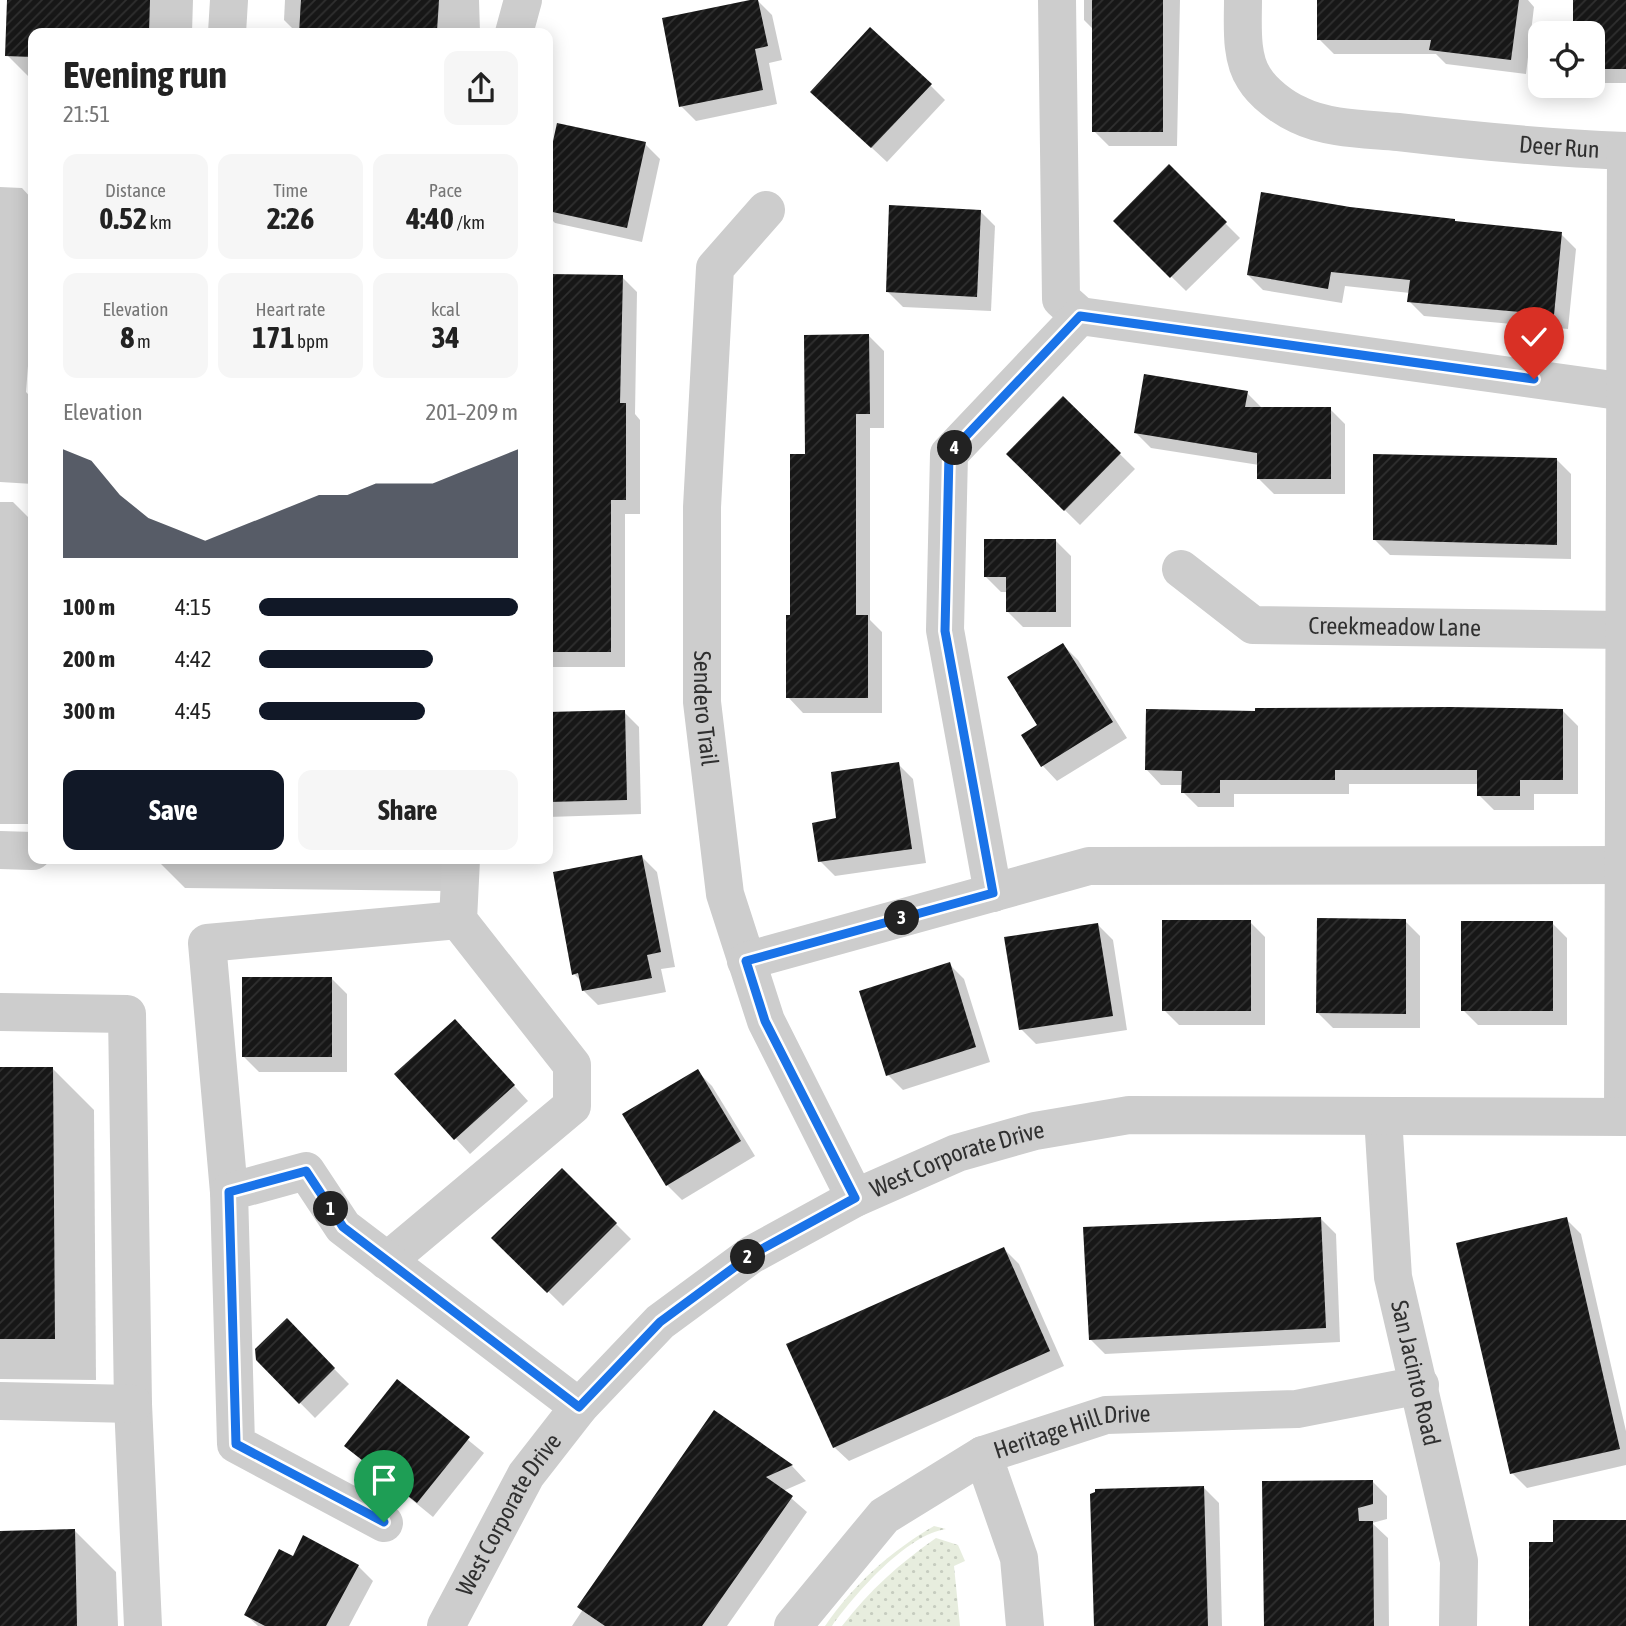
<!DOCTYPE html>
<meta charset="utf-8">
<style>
body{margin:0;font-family:"Asap Condensed",sans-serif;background:#f6f6f6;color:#222;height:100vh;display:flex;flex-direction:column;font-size:26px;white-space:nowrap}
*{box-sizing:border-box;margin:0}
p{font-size:23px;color:#767676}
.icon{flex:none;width:38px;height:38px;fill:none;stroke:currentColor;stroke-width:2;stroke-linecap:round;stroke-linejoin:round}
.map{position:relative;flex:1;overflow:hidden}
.drawer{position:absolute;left:28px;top:28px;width:525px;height:836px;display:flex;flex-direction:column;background:#fff;border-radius:14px;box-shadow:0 4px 18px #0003}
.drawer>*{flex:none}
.tools{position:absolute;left:1528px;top:21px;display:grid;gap:14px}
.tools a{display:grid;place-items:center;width:77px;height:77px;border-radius:14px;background:#fff;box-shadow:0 4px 18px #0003;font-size:35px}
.pin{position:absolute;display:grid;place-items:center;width:60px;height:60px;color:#fff;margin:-72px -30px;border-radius:50% 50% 50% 0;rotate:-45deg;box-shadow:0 0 7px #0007}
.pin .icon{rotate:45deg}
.km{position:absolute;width:35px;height:35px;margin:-18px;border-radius:50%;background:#222;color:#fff;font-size:19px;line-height:35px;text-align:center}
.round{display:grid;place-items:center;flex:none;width:74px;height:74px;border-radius:14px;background:#f6f6f6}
.summary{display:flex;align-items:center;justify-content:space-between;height:119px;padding:0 35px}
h1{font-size:38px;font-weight:700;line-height:52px}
.metrics{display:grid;grid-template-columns:repeat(3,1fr);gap:10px;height:119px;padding:7px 35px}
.metrics div{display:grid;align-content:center;border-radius:14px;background:#f6f6f6;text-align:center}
.metrics b{font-size:30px;font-weight:700}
.metrics small{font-size:19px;font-weight:400}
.metrics p{font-size:19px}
.chart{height:196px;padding:14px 35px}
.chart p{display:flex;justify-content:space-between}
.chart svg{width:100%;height:126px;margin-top:7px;fill:#111827;opacity:.7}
.primary-button{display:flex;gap:14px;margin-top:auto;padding:14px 35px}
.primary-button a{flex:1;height:80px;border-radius:14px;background:#111827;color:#fff;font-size:28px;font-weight:700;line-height:80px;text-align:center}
.primary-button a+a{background:#f6f6f6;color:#222}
ul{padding:0 35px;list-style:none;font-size:23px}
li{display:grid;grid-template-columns:112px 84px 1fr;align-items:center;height:52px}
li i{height:18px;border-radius:9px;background:#111827}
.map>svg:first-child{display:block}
.grass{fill:url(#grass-dots)}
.shadow{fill:#0003}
.building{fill:url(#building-hatch)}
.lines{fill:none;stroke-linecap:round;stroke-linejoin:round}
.minor{stroke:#cdcdcd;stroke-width:38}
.route-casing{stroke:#fff;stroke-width:14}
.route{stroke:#1a73e8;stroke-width:9}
.labels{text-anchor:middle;stroke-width:7;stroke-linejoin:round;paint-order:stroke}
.street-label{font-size:24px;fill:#303030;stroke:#fff}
</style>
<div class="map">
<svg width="1626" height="1626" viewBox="0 0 1626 1626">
<defs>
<pattern id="grass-dots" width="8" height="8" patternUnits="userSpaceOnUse" patternTransform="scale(1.75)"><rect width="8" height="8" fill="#e7edde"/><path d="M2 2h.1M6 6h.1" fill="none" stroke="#c6ccbf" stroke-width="1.8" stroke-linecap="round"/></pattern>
<pattern id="building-hatch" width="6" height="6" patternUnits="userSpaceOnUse" patternTransform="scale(1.75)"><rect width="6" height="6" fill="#171717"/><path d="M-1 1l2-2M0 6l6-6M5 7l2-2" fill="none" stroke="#303030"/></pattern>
</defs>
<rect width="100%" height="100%" fill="#fff"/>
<g class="grass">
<path d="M934,1526l12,3c-40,6 -90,64 -114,97h-7c28,-41 66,-75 109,-100z"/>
<path d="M936,1538l22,7 7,16 -11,5 6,60h-118c27,-35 58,-63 94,-88z"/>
</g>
<g class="shadow">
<path d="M9,0h184l-1,33h-159v48l-26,-26z"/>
<path d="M285,0h194l1,33h-183l-13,-13z"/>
<path d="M757,0l15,15 10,45 -13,3 8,41 -81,17 -15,-15z"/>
<path d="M1084,0h96l-3,146h-68l-15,-15v-101l-10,-10z"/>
<path d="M1319,0h209l6,7 -8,67 -80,-10 -10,-10h-102l-15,-15z"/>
<path d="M1575,0h51v83h-34v-50h-17z"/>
<path d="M930,85l15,15 -58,62 -60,-56z"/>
<path d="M558,125l87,19 15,15 -18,83 -87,-19 -7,-7v-43z"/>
<path d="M1169,167l71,71 -54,53 -71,-70z"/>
<path d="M0,187l22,1 11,12v101l-7,91 7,7v85l-33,-2z"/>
<path d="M1349,209l212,25 15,15 -8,80 -144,-13 -15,-15 1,-8 -65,-7 -3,17 -79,-13 -15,-15z"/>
<path d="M980,211l15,15 -4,85 -88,-4 -15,-15z"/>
<path d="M548,276l74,1 15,15 -2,122 5,6v94h-15v153h-77z"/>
<path d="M869,336l15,15v77h-14v192l12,12v81h-79l-15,-16 19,-241z"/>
<path d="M1247,393l15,15 68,1 15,15v70h-71l-15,-15v-14l-108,-17 -15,-15z"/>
<path d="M1063,398l72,71 -55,56 -72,-71z"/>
<path d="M1556,459l15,15v85l-181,-4 -15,-15z"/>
<path d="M0,502h13l20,20v302h-33z"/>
<path d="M1056,541l15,15v71h-48l-15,-15v-20h-7l-15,-15z"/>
<path d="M1063,645l15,15 49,78 -70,43 -14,-15 -19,-30 16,-10z"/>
<path d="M1147,711h416l15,15v68h-44v16h-40l-15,-15v-11h-130v10h-115v13h-36l-15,-15v-7h-22l-15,-16z"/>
<path d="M624,712l15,15 2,87 -93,3v-103z"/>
<path d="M898,764l15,15 13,84 -91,13 -15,-15 18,-41z"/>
<path d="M642,857l15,15 18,95 -14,2 5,23 -68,13 -15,-15 -1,-8 -8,-8z"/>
<path d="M156,859h289v32l-260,-3z"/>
<path d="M1405,921l15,15v92h-87l-15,-15z"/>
<path d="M1250,922l15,15v88h-86l-15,-15z"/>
<path d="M1552,923l15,15v87h-89l-15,-15z"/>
<path d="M1098,925l15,15 14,90 -91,14 -15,-15z"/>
<path d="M949,964l15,15 26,83 -87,28 -15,-15z"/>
<path d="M332,979l15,15v78h-88l-15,-15z"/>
<path d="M469,1036l59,65 -58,53 -74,-80z"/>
<path d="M0,1068h52l42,42 2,270 -96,-1z"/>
<path d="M697,1071l15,15 43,70 -73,44 -15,-15z"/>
<path d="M562,1170l69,69 -68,67 -69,-68z"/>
<path d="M1321,1219l15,15 4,108 -235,12 -15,-15z"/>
<path d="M1566,1219l15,15 45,197v34l-99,23 -15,-15z"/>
<path d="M1004,1249l15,15 45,102 -215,95 -15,-14z"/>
<path d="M287,1321l62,63 -34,34 -58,-59z"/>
<path d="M397,1382l87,71 -51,64 -87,-71z"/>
<path d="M714,1412l78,54 14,15 -23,10 24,21 -80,114h-155z"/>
<path d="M1372,1481l15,15v23l-15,4 16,15 1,88h-123z"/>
<path d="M1204,1488l15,15 3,123h-127z"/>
<path d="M74,1530l42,42 2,54h-118v-94z"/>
<path d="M293,1558l65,8 15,15 -24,45h-91l-12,-11z"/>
</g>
<g class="building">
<path d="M7,0h143l-1,33h-116v24l-28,-1z"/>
<path d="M301,0h138l-2,31 -138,2z"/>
<path d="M750,0h8l10,46 -13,3 8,41 -84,17 -17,-89z"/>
<rect x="1092" y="0" width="71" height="132"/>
<path d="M1317,0h202l-8,60 -82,-10 2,-10h-114z"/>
<path d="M1573,0h53v69h-34v-36h-19z"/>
<path d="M870,27l62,57 -61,64 -61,-56z"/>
<path d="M557,123l89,19 -19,86 -79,-17v-47z"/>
<path d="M1169,164l58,58 -57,56 -57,-57z"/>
<path d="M1261,192l89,15 105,12v2l107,11 -8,83 -147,-13 3,-22 -79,-8 -3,17 -81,-14z"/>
<path d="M889,205l92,5 -4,87 -91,-5z"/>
<path d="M548,274l75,1 -3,128h6v97h-15v152h-63z"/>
<path d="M869,334l1,80h-14v201h12v83h-82v-83h4v-161h15l-1,-119z"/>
<path d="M1144,374l104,17 -3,16h86v72h-74v-26l-123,-20z"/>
<path d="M1063,396l58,57 -57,58 -58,-57z"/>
<path d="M1373,454l184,4v87l-184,-5z"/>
<path d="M984,539h72v73h-50v-35h-22z"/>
<path d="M1063,643l50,79 -72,45 -20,-32 16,-10 -30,-48z"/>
<path d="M1450,707l113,2v71h-43v16h-43v-26h-142v10h-115v13h-39l1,-22 -37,-1 1,-61 109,2v-3z"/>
<path d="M625,710l2,90 -79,2v-90z"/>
<path d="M899,762l13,87 -94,13 -6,-39 24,-5 -5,-46z"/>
<path d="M642,855l19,97 -14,3 5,23 -70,13 -4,-18 -6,2 -19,-103z"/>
<path d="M1317,918l89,1v95l-90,-1z"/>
<rect x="1162" y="920" width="89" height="91"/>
<rect x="1461" y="921" width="92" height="90"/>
<path d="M1098,923l15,93 -94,14 -15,-93z"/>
<path d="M950,962l26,85 -90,29 -27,-85z"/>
<rect x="242" y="977" width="90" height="80"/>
<path d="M455,1019l60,66 -61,55 -60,-66z"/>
<path d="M0,1067h53l2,272h-55z"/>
<path d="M698,1069l43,72 -75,45 -44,-72z"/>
<path d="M562,1168l55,55 -70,70 -56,-55z"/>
<path d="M1321,1217l5,111 -237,12 -6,-113z"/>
<path d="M1567,1217l53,232 -110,25 -54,-231z"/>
<path d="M1004,1247l46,104 -217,97 -47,-104z"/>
<path d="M287,1318l48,50 -36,36 -43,-44 -1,-11z"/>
<path d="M397,1379l73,58 -53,66 -73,-57z"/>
<path d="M714,1410l79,55 -27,12 27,19 -91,130h-97l-28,-19z"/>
<path d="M1373,1480v24l-15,4 1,13h14l1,105h-110l-2,-145z"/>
<path d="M1204,1486l4,140h-114l-4,-132 5,-2v-3z"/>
<path d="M1553,1520h73v106h-97v-84h24z"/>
<path d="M75,1529l2,97h-77v-95z"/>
<path d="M303,1535l56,30 -33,61h-61l-21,-11 35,-66 14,7z"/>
</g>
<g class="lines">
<g class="minor">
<path d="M1057,0l4,299 19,17"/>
<path id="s1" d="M1243,0c0,24 -3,57 11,78 9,15 29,30 45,37 28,14 68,14 99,17 76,9 152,16 228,19"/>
<path d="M227,33l2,-33"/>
<path d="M514,33l9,-33"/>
<path id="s2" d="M766,210l-51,58 -13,239v195l23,192 41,127 89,177"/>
<path id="s3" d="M1181,569l72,56 373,5"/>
<path d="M0,850l33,1"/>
<path d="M993,893l-48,-263 4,-176 131,-138 546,76"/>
<path d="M746,961l343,-95 537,-1"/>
<path d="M0,1012l127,2 6,390 10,222"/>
<path id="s4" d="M1383,1117l10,160 66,284 -1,65"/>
<path d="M1623,1117l3,-966"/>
<path d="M229,1192l-22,-249 251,-23"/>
<path d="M387,1261l185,-155v-41l-114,-145 3,-61"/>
<path d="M0,1401l133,3"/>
<path d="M983,1455l36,103 6,68"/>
<path d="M384,1523l-148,-79 -7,-252 77,-21 37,56 236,180"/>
<path id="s5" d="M446,1626l80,-151 53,-68 81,-85 91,-67 104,-57 102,-45 78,-22 94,-16 497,2"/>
<path id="s6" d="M793,1626l91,-110 99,-61 123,-40 191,-6 123,-24"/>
</g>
</g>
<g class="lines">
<g class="route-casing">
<path id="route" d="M384,1522l-148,-78 -7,-252 77,-21 37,56 236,180 81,-85 91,-67 104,-57 -90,-177 -19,-60 247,-68 -48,-262 4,-177 131,-138 454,63"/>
</g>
<use href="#route" class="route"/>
</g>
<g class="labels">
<g class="street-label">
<text dy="8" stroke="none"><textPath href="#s1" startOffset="402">Deer Run</textPath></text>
<text dy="8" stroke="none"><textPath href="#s3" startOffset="233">Creekmeadow Lane</textPath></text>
<text dy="8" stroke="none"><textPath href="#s2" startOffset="518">Sendero Trail</textPath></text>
<text dy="8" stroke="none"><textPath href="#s5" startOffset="716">West Corporate Drive</textPath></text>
<text dy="8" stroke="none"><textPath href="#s4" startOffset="259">San Jacinto Road</textPath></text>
<text dy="8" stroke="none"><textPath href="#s6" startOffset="352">Heritage Hill Drive</textPath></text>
<text dy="8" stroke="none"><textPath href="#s5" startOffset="128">West Corporate Drive</textPath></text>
</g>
</g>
</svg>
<div class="tools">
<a><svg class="icon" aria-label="locate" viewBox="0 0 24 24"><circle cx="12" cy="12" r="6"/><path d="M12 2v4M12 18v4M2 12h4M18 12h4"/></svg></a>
</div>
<div class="pin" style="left:384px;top:1522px;background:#1e9e55"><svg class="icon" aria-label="arrive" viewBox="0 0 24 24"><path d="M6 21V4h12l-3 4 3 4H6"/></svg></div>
<div class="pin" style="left:1534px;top:379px;background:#d93025"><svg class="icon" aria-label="check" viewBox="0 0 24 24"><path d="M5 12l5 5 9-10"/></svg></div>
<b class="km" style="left:331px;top:1209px">1</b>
<b class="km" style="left:748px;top:1257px">2</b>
<b class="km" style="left:902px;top:918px">3</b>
<b class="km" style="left:955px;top:448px">4</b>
<section class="drawer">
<div class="summary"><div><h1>Evening run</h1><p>21:51</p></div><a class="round"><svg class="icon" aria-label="share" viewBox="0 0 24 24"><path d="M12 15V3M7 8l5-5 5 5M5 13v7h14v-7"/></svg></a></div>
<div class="metrics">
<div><p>Distance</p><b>0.52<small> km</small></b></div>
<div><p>Time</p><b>2:26</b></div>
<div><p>Pace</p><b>4:40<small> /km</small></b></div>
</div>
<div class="metrics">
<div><p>Elevation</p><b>8<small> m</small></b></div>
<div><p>Heart rate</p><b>171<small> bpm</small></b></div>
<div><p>kcal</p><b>34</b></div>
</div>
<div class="chart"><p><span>Elevation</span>201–209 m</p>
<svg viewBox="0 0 160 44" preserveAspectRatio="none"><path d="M0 44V6L10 10L20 22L30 30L40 34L50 38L60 34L70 30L80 26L90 22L100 22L110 18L120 18L130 18L140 14L150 10L160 6V44z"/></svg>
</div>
<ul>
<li><b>100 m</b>4:15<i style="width:100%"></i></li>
<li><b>200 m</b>4:42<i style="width:67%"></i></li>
<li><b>300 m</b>4:45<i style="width:64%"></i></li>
</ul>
<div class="primary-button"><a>Save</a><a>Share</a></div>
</section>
</div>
